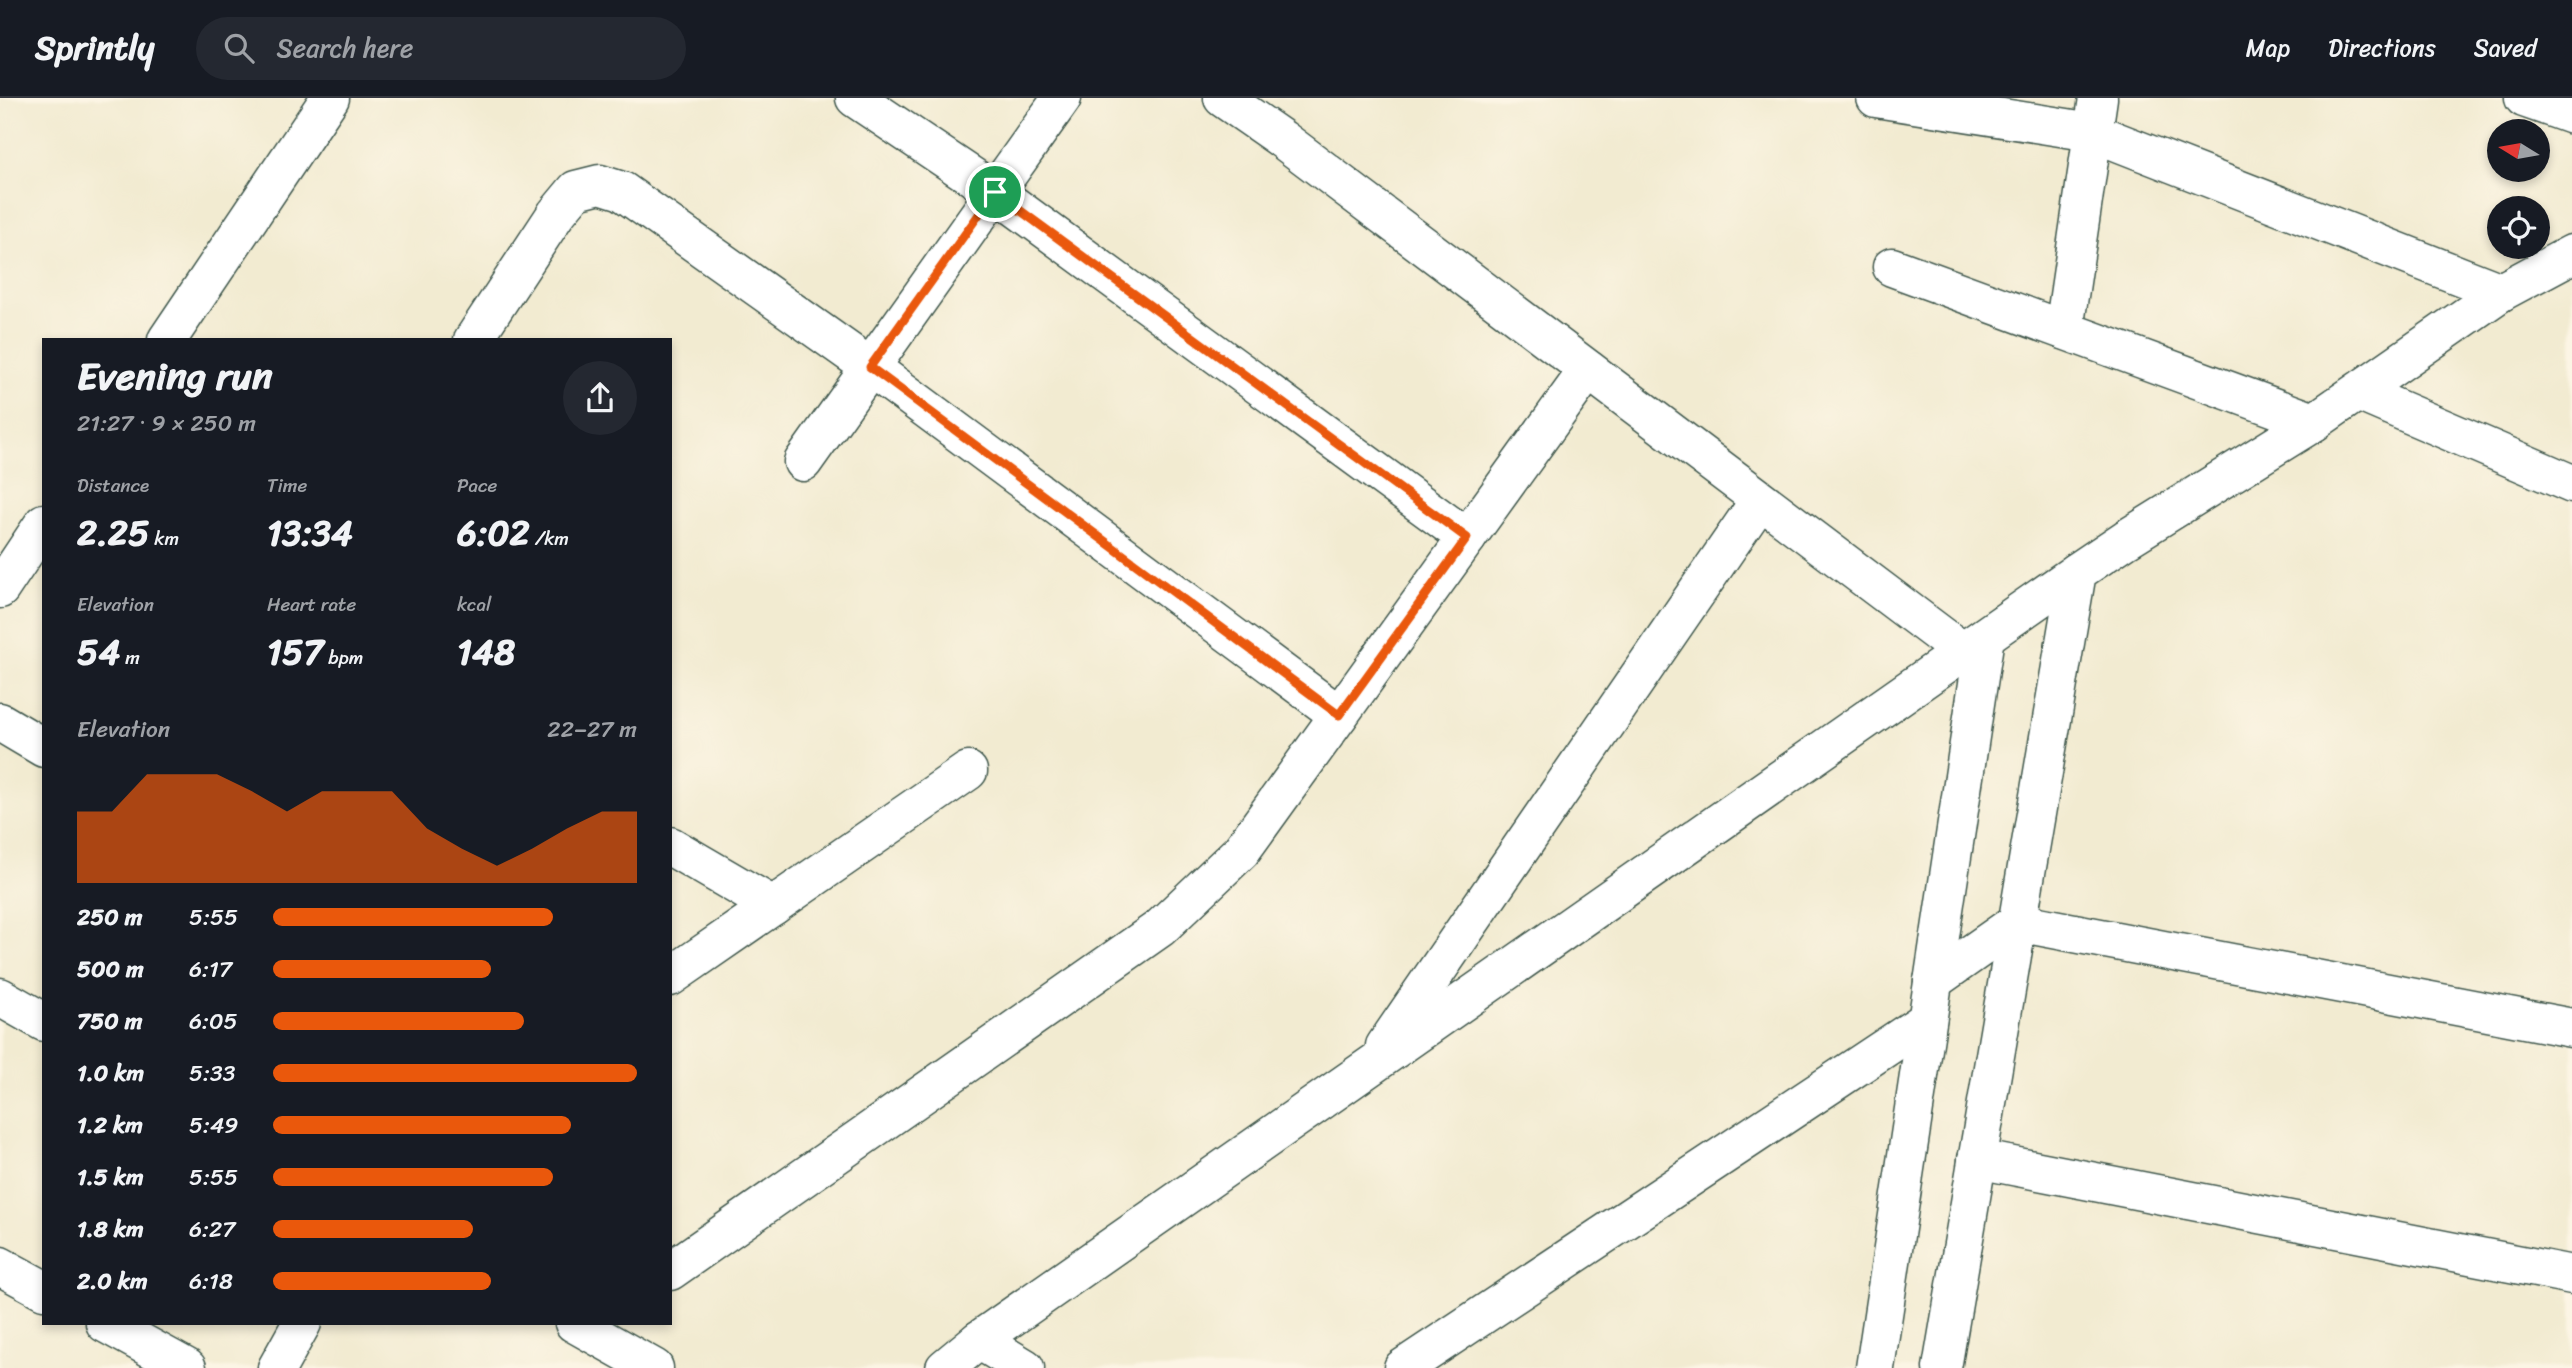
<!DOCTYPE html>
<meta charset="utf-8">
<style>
body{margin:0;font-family:Sriracha,sans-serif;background:#242831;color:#f1f3f6;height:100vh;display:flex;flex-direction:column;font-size:26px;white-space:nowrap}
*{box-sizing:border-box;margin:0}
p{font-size:23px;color:#9ea1a6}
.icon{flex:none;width:38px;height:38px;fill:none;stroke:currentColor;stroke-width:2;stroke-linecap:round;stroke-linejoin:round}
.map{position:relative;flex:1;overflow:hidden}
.side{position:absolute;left:42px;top:240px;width:630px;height:987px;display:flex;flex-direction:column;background:#171b24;border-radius:0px;box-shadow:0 4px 10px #0003}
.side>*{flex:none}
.needle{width:46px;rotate:281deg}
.controls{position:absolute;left:2487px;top:21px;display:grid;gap:14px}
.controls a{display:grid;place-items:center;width:63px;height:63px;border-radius:50%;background:#171b24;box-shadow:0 4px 10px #0003;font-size:35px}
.pin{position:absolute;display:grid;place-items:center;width:60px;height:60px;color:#fff;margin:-30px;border:4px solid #fff;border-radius:50%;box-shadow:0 2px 7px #0007}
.round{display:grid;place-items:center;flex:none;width:74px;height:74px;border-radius:37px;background:#242831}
.overview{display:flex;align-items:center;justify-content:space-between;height:119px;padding:0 35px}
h1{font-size:38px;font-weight:700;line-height:52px}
.figures{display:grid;grid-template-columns:repeat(3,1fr);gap:10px;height:119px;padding:7px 35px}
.figures div{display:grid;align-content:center}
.figures b{font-size:35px;font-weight:700}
.figures small{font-size:19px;font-weight:400}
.figures p{font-size:19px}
.chart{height:196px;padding:14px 35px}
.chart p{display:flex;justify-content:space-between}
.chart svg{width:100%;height:126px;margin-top:7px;fill:#ea580c;opacity:.7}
ul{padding:0 35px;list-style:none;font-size:23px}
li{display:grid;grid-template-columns:112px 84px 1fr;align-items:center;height:52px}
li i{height:18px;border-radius:9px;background:#ea580c}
header{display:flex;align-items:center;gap:42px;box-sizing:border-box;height:98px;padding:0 35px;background:#171b24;border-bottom:2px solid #363941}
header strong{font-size:33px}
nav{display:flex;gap:38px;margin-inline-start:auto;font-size:24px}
.search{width:490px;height:63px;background:#242831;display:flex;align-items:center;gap:18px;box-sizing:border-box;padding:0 24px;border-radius:38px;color:#9ea1a6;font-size:26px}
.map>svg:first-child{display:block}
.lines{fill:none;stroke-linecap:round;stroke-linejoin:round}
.minor-casing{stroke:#3f574c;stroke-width:41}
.minor{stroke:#fff;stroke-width:38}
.route-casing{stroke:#fff;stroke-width:14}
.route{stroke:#ea580c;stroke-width:9}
</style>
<header>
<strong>Sprintly</strong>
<div class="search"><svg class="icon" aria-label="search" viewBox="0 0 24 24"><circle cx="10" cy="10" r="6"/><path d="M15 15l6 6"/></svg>Search here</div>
<nav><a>Map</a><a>Directions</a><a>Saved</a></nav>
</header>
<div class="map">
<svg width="2572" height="1270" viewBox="0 0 2572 1270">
<rect width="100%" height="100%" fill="#fcf5e5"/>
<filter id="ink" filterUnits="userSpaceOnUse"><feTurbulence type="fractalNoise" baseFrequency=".0143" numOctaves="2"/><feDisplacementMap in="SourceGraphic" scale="14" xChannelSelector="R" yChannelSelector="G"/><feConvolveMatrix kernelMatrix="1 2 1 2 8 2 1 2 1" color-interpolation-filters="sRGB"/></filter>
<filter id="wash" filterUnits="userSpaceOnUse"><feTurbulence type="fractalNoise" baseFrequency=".00686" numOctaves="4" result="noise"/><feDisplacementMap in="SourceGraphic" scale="28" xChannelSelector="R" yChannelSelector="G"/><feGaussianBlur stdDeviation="1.57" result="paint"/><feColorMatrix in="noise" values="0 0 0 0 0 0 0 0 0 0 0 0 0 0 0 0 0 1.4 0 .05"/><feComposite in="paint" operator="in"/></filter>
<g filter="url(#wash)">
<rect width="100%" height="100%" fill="#f2ebd1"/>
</g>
<g filter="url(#ink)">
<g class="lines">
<g class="minor-casing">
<g id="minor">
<path d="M855,0l140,94 472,346"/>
<path d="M1223,0l59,41 681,513"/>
<path d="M1876,0l216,34 409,160"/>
<path d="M2524,0l48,17"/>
<path d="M1892,169l422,155"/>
<path d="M2064,232l34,-232"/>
<path d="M167,242l163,-242"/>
<path d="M473,242l83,-126 20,-24 24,-6 22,7 248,176 469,348"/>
<path d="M2358,294l214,92"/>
<path d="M803,364l259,-364"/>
<path d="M0,491l44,-66"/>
<path d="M0,624l44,26"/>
<path d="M670,748l103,60"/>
<path d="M670,879l298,-206"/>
<path d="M1933,883l84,-59 555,106"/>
<path d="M0,899l44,25"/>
<path d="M1385,948l375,-546"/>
<path d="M1977,1061l595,116"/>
<path d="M0,1168l44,24"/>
<path d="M670,1173l490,-343 81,-77 347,-481"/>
<path d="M105,1225l82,45"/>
<path d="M574,1225l80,45"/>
<path d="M979,1242l46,28"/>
<path d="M277,1270l25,-45"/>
<path d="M945,1270l34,-28 1098,-768"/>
<path d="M1403,1270l524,-348"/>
<path d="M1875,1270l110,-731"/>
<path d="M1942,1270l135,-796 49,-33 188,-117 187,-130 71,-38"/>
</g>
</g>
<use href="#minor" class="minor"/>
</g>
</g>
<g class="lines" filter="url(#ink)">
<g class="route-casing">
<path id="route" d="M995,94l472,346 -128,177 -469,-348z"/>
</g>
<use href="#route" class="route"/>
</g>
</svg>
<div class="controls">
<a><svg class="needle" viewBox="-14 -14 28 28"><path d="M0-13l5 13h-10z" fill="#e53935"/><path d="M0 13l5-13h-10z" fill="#9ea1a6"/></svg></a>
<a><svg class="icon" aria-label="locate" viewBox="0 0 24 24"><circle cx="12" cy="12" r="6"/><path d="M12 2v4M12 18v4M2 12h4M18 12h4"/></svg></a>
</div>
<div class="pin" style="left:995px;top:94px;background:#1e9e55"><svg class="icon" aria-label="arrive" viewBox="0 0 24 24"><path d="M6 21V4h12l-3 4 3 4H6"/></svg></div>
<section class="side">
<div class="overview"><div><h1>Evening run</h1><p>21:27 · 9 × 250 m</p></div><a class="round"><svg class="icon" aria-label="share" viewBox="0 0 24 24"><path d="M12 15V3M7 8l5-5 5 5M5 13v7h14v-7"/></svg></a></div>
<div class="figures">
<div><p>Distance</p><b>2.25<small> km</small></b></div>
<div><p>Time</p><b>13:34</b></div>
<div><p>Pace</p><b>6:02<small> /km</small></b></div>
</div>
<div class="figures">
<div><p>Elevation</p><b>54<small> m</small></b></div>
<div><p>Heart rate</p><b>157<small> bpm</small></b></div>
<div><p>kcal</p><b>148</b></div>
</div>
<div class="chart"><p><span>Elevation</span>22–27 m</p>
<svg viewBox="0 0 160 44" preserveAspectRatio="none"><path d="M0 44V19L10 19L20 6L30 6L40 6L50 12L60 19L70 12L80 12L90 12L100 25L110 32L120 38L130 32L140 25L150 19L160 19V44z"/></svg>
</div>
<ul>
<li><b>250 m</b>5:55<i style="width:77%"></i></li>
<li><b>500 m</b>6:17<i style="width:60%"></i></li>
<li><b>750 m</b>6:05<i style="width:69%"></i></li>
<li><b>1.0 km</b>5:33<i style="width:100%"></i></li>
<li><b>1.2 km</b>5:49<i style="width:82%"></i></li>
<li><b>1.5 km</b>5:55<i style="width:77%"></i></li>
<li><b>1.8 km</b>6:27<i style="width:55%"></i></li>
<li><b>2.0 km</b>6:18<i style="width:60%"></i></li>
</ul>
</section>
</div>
